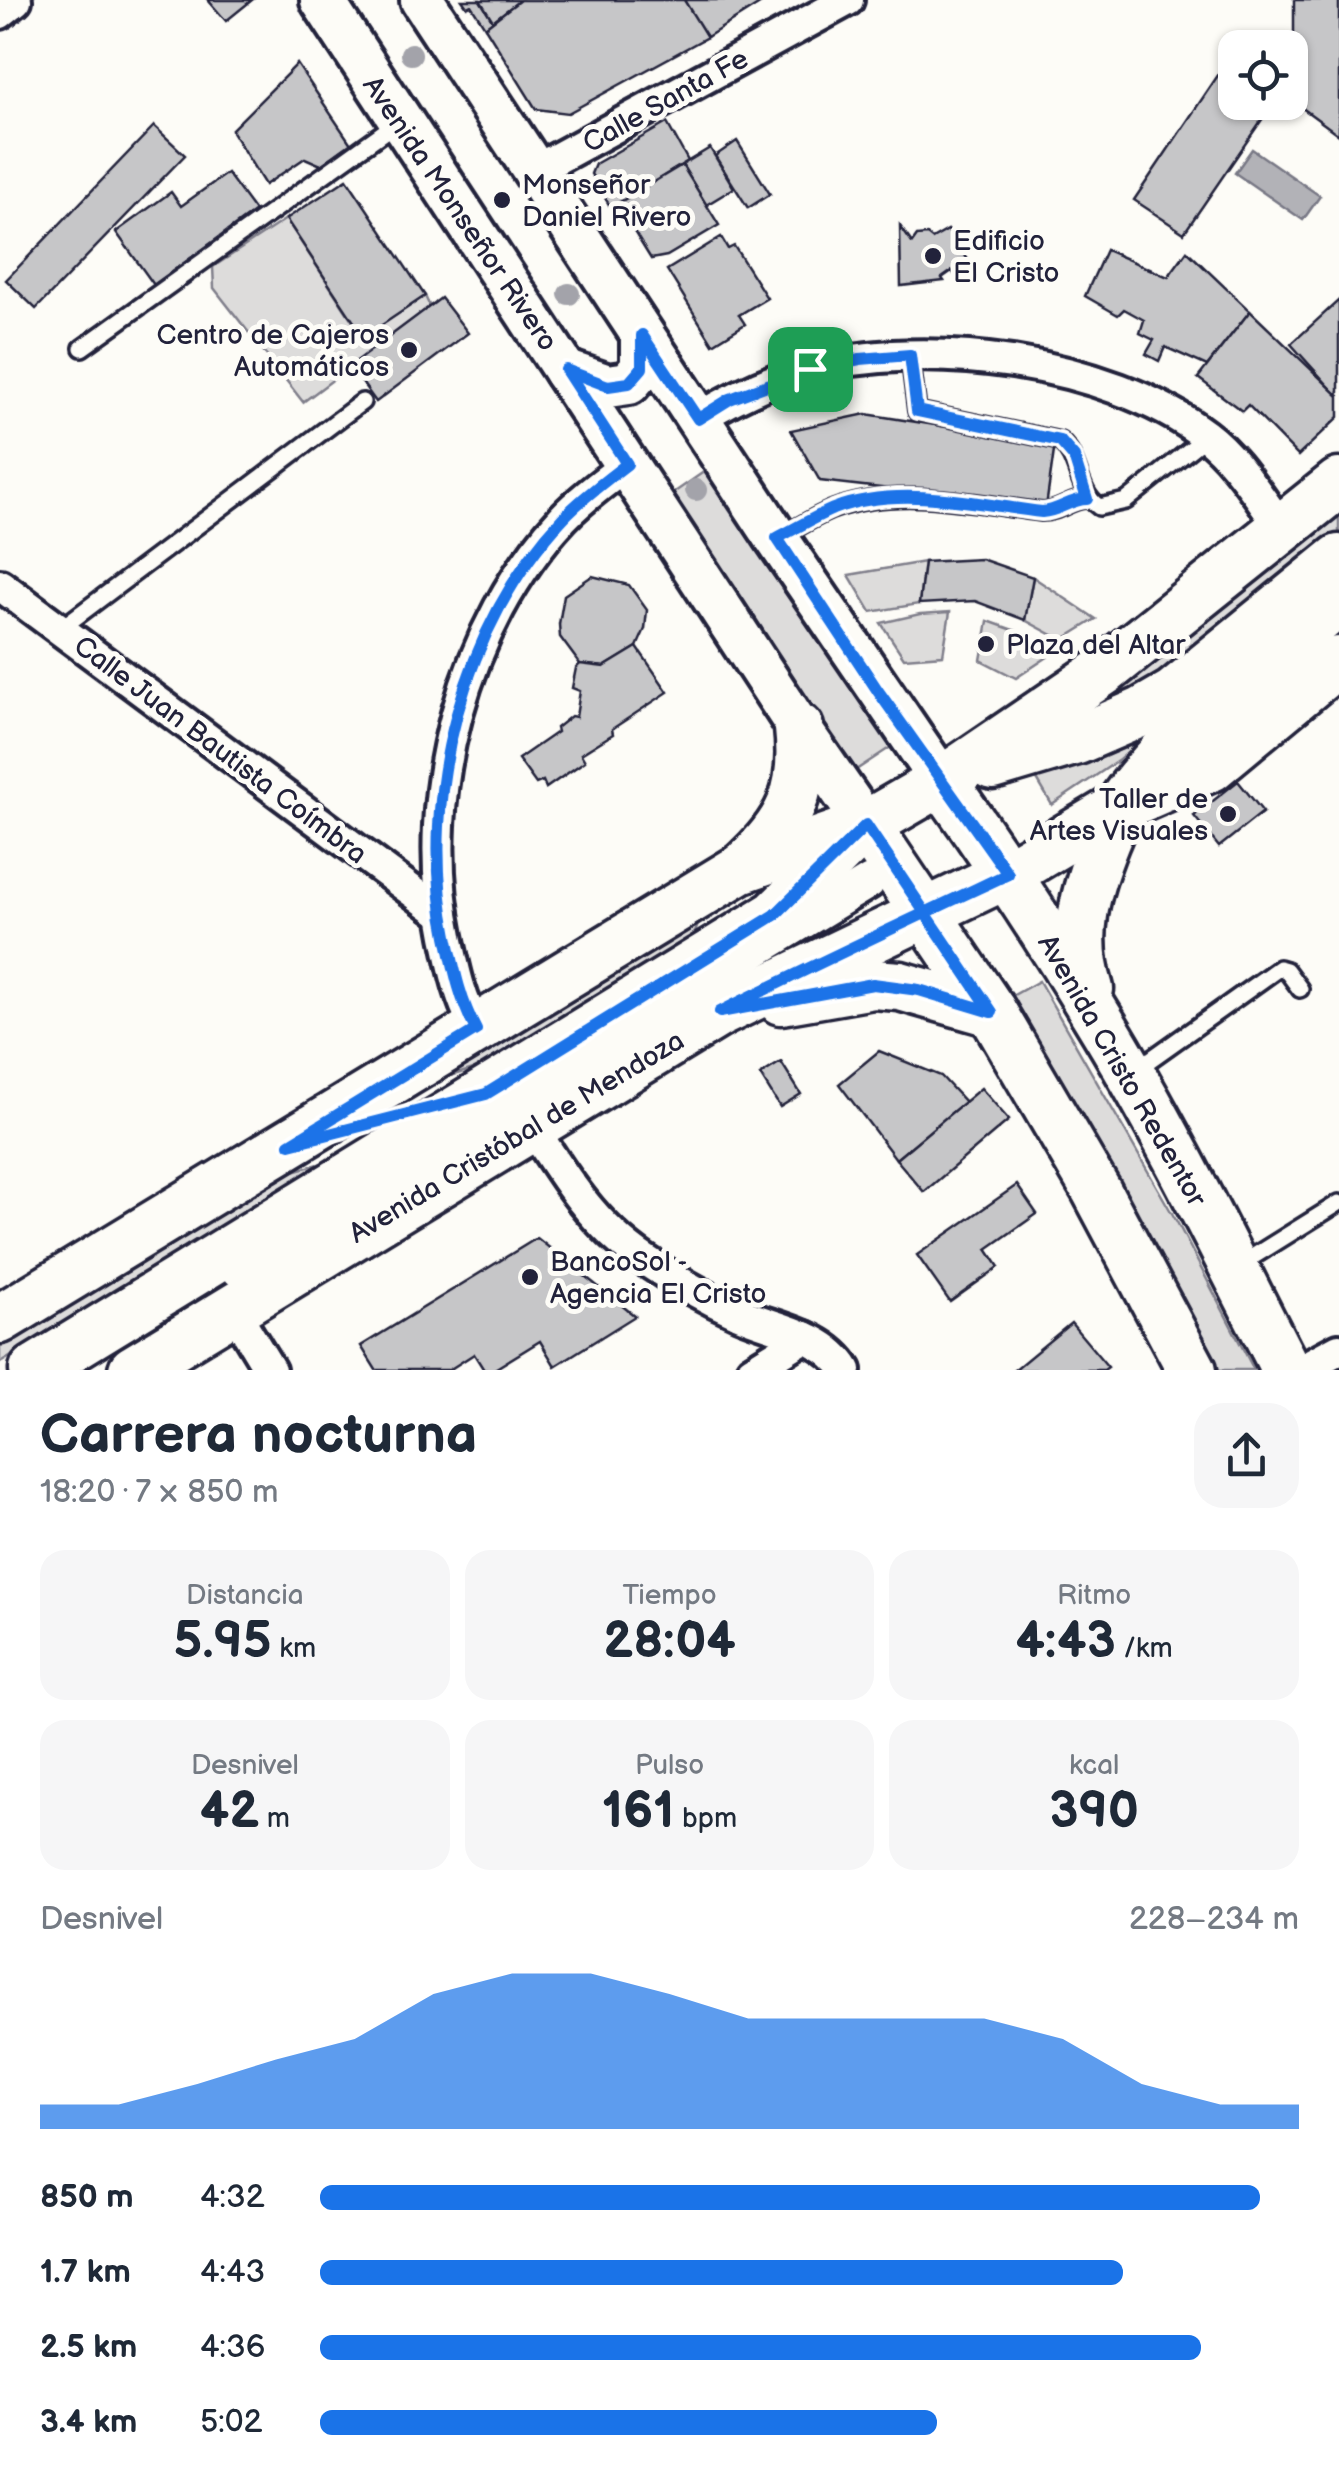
<!DOCTYPE html>
<html lang="es">
<meta charset="utf-8">
<style>
body{margin:0;font-family:"Balsamiq Sans",sans-serif;background:#f6f6f7;color:#1f2937;height:100vh;display:flex;flex-direction:column;font-size:38px;white-space:nowrap}
*{box-sizing:border-box;margin:0}
p{font-size:32px;color:#747a83}
.icon{flex:none;width:55px;height:55px;fill:none;stroke:currentColor;stroke-width:2;stroke-linecap:round;stroke-linejoin:round}
.map{position:relative;height:1370px;overflow:hidden}
.drawer{display:flex;flex-direction:column;background:#fff;flex:1}
.drawer>*{flex:none}
.buttons{position:absolute;left:1218px;top:30px;display:grid;gap:20px}
.buttons a{display:grid;place-items:center;width:90px;height:90px;border-radius:20px;background:#fff;box-shadow:0 2px 8px #0004;font-size:50px}
.pin{position:absolute;display:grid;place-items:center;width:85px;height:85px;color:#fff;margin:-42px;border-radius:20px;box-shadow:0 5px 15px #0006}
.round{display:grid;place-items:center;flex:none;width:105px;height:105px;border-radius:30px;background:#f6f6f7}
.headline{display:flex;align-items:center;justify-content:space-between;height:170px;padding:0 40px}
h1{font-size:55px;font-weight:600;line-height:75px}
.figures{display:grid;grid-template-columns:repeat(3,1fr);gap:15px;height:170px;padding:10px 40px}
.figures div{display:grid;align-content:center;border-radius:25px;background:#f6f6f7;text-align:center}
.figures b{font-size:50px;font-weight:600}
.figures small{font-size:28px;font-weight:400}
.figures p{font-size:28px}
.chart{height:280px;padding:20px 40px}
.chart p{display:flex;justify-content:space-between}
.chart svg{width:100%;height:180px;margin-top:10px;fill:#1a73e8;opacity:.7}
ul{padding:0 40px;list-style:none;font-size:32px}
li{display:grid;grid-template-columns:160px 120px 1fr;align-items:center;height:75px}
li i{height:25px;border-radius:12px;background:#1a73e8}
.map>svg:first-child{display:block}
.green{fill:#dddcdb;stroke:#807f8b;stroke-width:2.5}
.water{fill:#b2b2b7;stroke:#787885;stroke-width:2.5}
.building{fill:#c6c6c8;stroke:#22223b;stroke-width:2.5}
.lines{fill:none;stroke-linecap:round;stroke-linejoin:round}
.service-casing{stroke:#22223b;stroke-width:22}
.pedestrian-casing{stroke:#22223b;stroke-width:30}
.minor-casing{stroke:#22223b;stroke-width:38}
.secondary-casing{stroke:#22223b;stroke-width:50}
.primary-casing{stroke:#22223b;stroke-width:55}
.service{stroke:#fdfcf7;stroke-width:15}
.pedestrian{stroke:#fdfcf7;stroke-width:22}
.minor{stroke:#fdfcf7;stroke-width:30}
.secondary{stroke:#fdfcf7;stroke-width:42}
.primary{stroke:#fdfcf7;stroke-width:48}
.tree{fill:#a3a3aa}
.route-casing{stroke:#fff;stroke-width:20}
.route{stroke:#1a73e8;stroke-width:12}
.poi-dot{fill:#22223b;stroke:#fdfcf7;stroke-width:4}
.labels{text-anchor:middle;stroke-width:10;stroke-linejoin:round;paint-order:stroke}
.street-label{font-size:28px;fill:#22223b;stroke:#fdfcf7}
.poi-label{font-size:28px;fill:#22223b;stroke:#fdfcf7;text-anchor:start}
</style>
<div class="map">
<svg width="1339" height="1370" viewBox="0 0 1339 1370">
<rect width="100%" height="100%" fill="#fdfcf7"/>
<filter id="ink" filterUnits="userSpaceOnUse"><feTurbulence type="fractalNoise" baseFrequency=".01" numOctaves="2"/><feDisplacementMap in="SourceGraphic" scale="20" xChannelSelector="R" yChannelSelector="G"/><feConvolveMatrix kernelMatrix="1 2 1 2 8 2 1 2 1" color-interpolation-filters="sRGB"/></filter>
<g filter="url(#ink)">
<g class="green">
<path d="M286,219l77,118 62,-41 5,11 -127,95 -89,-114 -1,-21z"/>
<path d="M708,469l186,276 -41,27 -184,-276z"/>
<path d="M1339,504v36l-121,101 -129,75 -4,-7z"/>
<path d="M924,562l-5,42 -48,8 -22,-37z"/>
<path d="M1033,577l63,42 -34,21 -37,-20z"/>
<path d="M950,612l-7,43 -39,3 -23,-35 39,-9z"/>
<path d="M988,621l39,14 28,17 -39,26 -35,-18z"/>
<path d="M1162,723l-43,37 -67,45 -17,-29z"/>
<path d="M704,908l-15,41 -192,113 -60,18z"/>
<path d="M1039,981l138,241 77,148h-35l-116,-219 -91,-155z"/>
<path d="M342,1158l-342,205v-24l255,-158z"/>
</g>
<path class="water" d="M1252,149l68,47 -17,24 -68,-47z"/>
<g class="building">
<path d="M208,0h44l-26,21z"/>
<path d="M462,0h18l13,21 -8,6 -14,-22 -4,2z"/>
<path d="M480,0h40l-27,21z"/>
<path d="M520,0h166l21,37 -139,76 -32,-4 -51,-82z"/>
<path d="M684,0h82l-59,37z"/>
<path d="M1294,0h45v135l-49,-36v-22l4,-7z"/>
<path d="M1235,50v52h39l-90,131 -50,-33z"/>
<path d="M297,64l54,80 -30,21 -16,-7 -40,27 -34,-55z"/>
<path d="M667,123l21,38 -77,47 -20,-34 4,-10z"/>
<path d="M154,126l31,29 -149,154 -30,-29z"/>
<path d="M737,141l33,53 -22,14 -33,-52z"/>
<path d="M710,148l24,40 -28,17 -24,-40z"/>
<path d="M682,165l37,60 -52,31 -16,3 -34,-55z"/>
<path d="M227,173l28,38 -101,74 -38,-53 55,-40 10,14z"/>
<path d="M347,179l78,117 -61,41 -78,-118z"/>
<path d="M900,226l12,17 5,-7 10,-1 5,4 16,-9 27,40 -17,10 -6,-9 -10,7 2,3 -43,5z"/>
<path d="M721,237l7,12 6,-3 33,52 -28,17 6,9 -32,20 -46,-74z"/>
<path d="M1106,250l62,27 19,-26 63,60 -43,55 -42,-19 -6,14 -13,-7 8,-14 -14,-7 4,-13 -20,-11 -6,6 -33,-19z"/>
<path d="M441,298l27,35 -92,69 -26,-36z"/>
<path d="M1339,300v92l-3,2 -45,-50z"/>
<path d="M1250,311l89,85v21l-41,39 -50,-51 -6,6 -44,-33z"/>
<path d="M866,414l189,30 -9,63 -226,-26 -29,-51z"/>
<path d="M981,559l52,18 -8,43 -50,-19 -56,3 5,-42z"/>
<path d="M592,576l37,9 18,25 -2,19 -8,18 -33,20 -24,-3 -20,-27 -1,-13 5,-29z"/>
<path d="M637,647l31,45 -56,37 1,5 -32,20 4,7 -39,27 -3,-7 -7,3 -18,-25 39,-27 -1,-4 15,-12 5,1 4,-26 -8,-3 4,-20 4,-4 24,3z"/>
<path d="M1238,781l25,31 -44,35 -25,-31z"/>
<path d="M879,1051l62,25 24,26 -69,57 -57,-75z"/>
<path d="M781,1062l20,32 -21,13 -20,-32z"/>
<path d="M981,1088l28,32 -85,72 -28,-33z"/>
<path d="M1017,1185l20,29 -50,35 12,18 -49,35 -33,-47z"/>
<path d="M537,1238l98,78 -80,50 -15,-25 -47,29h-9l-10,-16 -25,16h-73l-15,-24z"/>
<path d="M1071,1323l37,44 -4,3h-90z"/>
</g>
<g class="lines">
<g class="service-casing">
<g id="service">
<path d="M82,348l317,-227"/>
<path d="M910,355l7,56 143,30c21,18 16,50 39,66l27,-6 81,-65"/>
<path d="M779,538c18,-10 36,-22 55,-29 67,-24 141,-5 208,3 18,0 28,-13 45,-13"/>
<path d="M60,629l302,-227"/>
<path d="M1137,1069l142,-101 7,2 14,19"/>
<path d="M1238,1266l101,-63"/>
</g>
</g>
<g class="pedestrian-casing">
<path id="pedestrian" d="M235,1274l637,-388 -5,-9 -78,48"/>
</g>
<g class="minor-casing">
<g id="minor">
<path d="M0,13l16,-13"/>
<path d="M534,171l314,-171"/>
<path d="M698,419c35,-22 71,-39 111,-50 116,-32 299,-8 396,66 32,24 54,63 78,94"/>
<path d="M0,585l443,329"/>
<path d="M477,1029c-17,-29 -23,-60 -30,-93 -29,-141 17,-312 116,-418 19,-20 42,-37 64,-53"/>
<path d="M531,1125c32,51 63,101 114,135 28,19 63,39 94,53 36,16 85,21 107,57"/>
<path d="M233,1309l37,61"/>
<path d="M752,1370l53,-33"/>
<path d="M1300,1370l39,-21"/>
</g>
</g>
<g class="secondary-casing">
<g id="secondary">
<path d="M322,0l477,728 67,97"/>
<path d="M422,0l355,539 165,242"/>
<path d="M565,371l43,15 21,-3 13,-15v-33"/>
</g>
</g>
<g class="primary-casing">
<g id="primary">
<path d="M993,765l84,-25 65,-28 31,-18 166,-135"/>
<path d="M942,781c54,76 106,154 154,234 70,114 129,236 190,355"/>
<path d="M866,825l126,187 104,178 96,180"/>
<path d="M744,866c46,-42 62,-75 55,-138"/>
<path d="M1089,989c-17,-53 -4,-98 16,-148 5,-11 9,-25 15,-35 52,-78 147,-144 219,-204"/>
<path d="M781,1000l92,-16 27,2 92,26"/>
<path d="M0,1319l740,-450 126,-44 76,-44 162,-110 235,-188"/>
<path d="M34,1370l741,-455 82,-81"/>
<path d="M133,1370l587,-358 287,-138 112,-67 92,-40 128,-106"/>
</g>
</g>
<use href="#service" class="service"/>
<use href="#pedestrian" class="pedestrian"/>
<use href="#minor" class="minor"/>
<use href="#secondary" class="secondary"/>
<use href="#primary" class="primary"/>
</g>
<g class="tree">
<circle cx="411" cy="54" r="11"/>
<circle cx="569" cy="294" r="11"/>
<circle cx="696" cy="490" r="11"/>
</g>
</g>
<g class="lines" filter="url(#ink)">
<g class="route-casing">
<path id="route" d="M810,369l-80,30 -32,20 -56,-84v33l-13,15 -21,3 -42,-16 61,94c-22,17 -45,34 -64,54 -99,105 -145,278 -116,418 7,33 13,64 29,94l-186,114 196,-50 289,-179 91,-90 126,187 -73,-22 -46,-6 -153,28c95,-48 192,-93 288,-138l-130,-183 -101,-153c18,-9 37,-21 56,-29 66,-25 142,-5 209,3 18,-1 28,-13 45,-13l-13,-42 -14,-16 -143,-30 -7,-56 -50,4 -50,10"/>
</g>
<use href="#route" class="route"/>
</g>
<g class="poi-dot">
<circle cx="502" cy="200" r="10"/>
<circle cx="933" cy="256" r="10"/>
<circle cx="409" cy="350" r="10"/>
<circle cx="986" cy="644" r="10"/>
<circle cx="1228" cy="814" r="10"/>
<circle cx="530" cy="1277" r="10"/>
</g>
<g class="labels">
<g class="street-label">
<text transform="translate(665 100) rotate(-29)" y="10">Calle Santa Fe</text>
<text transform="translate(461 213) rotate(56)" y="10">Avenida Monseñor Rivero</text>
<text transform="translate(221 749) rotate(37)" y="10">Calle Juan Bautista Coímbra</text>
<text transform="translate(1123 1070) rotate(60)" y="10">Avenida Cristo Redentor</text>
<text transform="translate(516 1136) rotate(-31)" y="10">Avenida Cristóbal de Mendoza</text>
</g>
<g class="poi-label">
<text x="522" y="194">Monseñor<tspan x="522" dy="32">Daniel Rivero</tspan></text>
<text x="953" y="250">Edificio<tspan x="953" dy="32">El Cristo</tspan></text>
<text x="389" y="344" text-anchor="end">Centro de Cajeros<tspan x="389" dy="32">Automáticos</tspan></text>
<text x="1006" y="654">Plaza del Altar</text>
<text x="1208" y="808" text-anchor="end">Taller de<tspan x="1208" dy="32">Artes Visuales</tspan></text>
<text x="550" y="1271">BancoSol -<tspan x="550" dy="32">Agencia El Cristo</tspan></text>
</g>
</g>
</svg>
<div class="buttons">
<a><svg class="icon" aria-label="locate" viewBox="0 0 24 24"><circle cx="12" cy="12" r="6"/><path d="M12 2v4M12 18v4M2 12h4M18 12h4"/></svg></a>
</div>
<div class="pin" style="left:810px;top:369px;background:#1e9e55"><svg class="icon" aria-label="arrive" viewBox="0 0 24 24"><path d="M6 21V4h12l-3 4 3 4H6"/></svg></div>
</div>
<section class="drawer">
<div class="headline"><div><h1>Carrera nocturna</h1><p>18:20 · 7 × 850 m</p></div><a class="round"><svg class="icon" aria-label="share" viewBox="0 0 24 24"><path d="M12 15V3M7 8l5-5 5 5M5 13v7h14v-7"/></svg></a></div>
<div class="figures">
<div><p>Distancia</p><b>5.95<small> km</small></b></div>
<div><p>Tiempo</p><b>28:04</b></div>
<div><p>Ritmo</p><b>4:43<small> /km</small></b></div>
</div>
<div class="figures">
<div><p>Desnivel</p><b>42<small> m</small></b></div>
<div><p>Pulso</p><b>161<small> bpm</small></b></div>
<div><p>kcal</p><b>390</b></div>
</div>
<div class="chart"><p><span>Desnivel</span>228–234 m</p>
<svg viewBox="0 0 160 44" preserveAspectRatio="none"><path d="M0 44V38L10 38L20 33L30 27L40 22L50 11L60 6L70 6L80 11L90 17L100 17L110 17L120 17L130 22L140 33L150 38L160 38V44z"/></svg>
</div>
<ul>
<li><b>850 m</b>4:32<i style="width:96%"></i></li>
<li><b>1.7 km</b>4:43<i style="width:82%"></i></li>
<li><b>2.5 km</b>4:36<i style="width:90%"></i></li>
<li><b>3.4 km</b>5:02<i style="width:63%"></i></li>
</ul>
</section>
